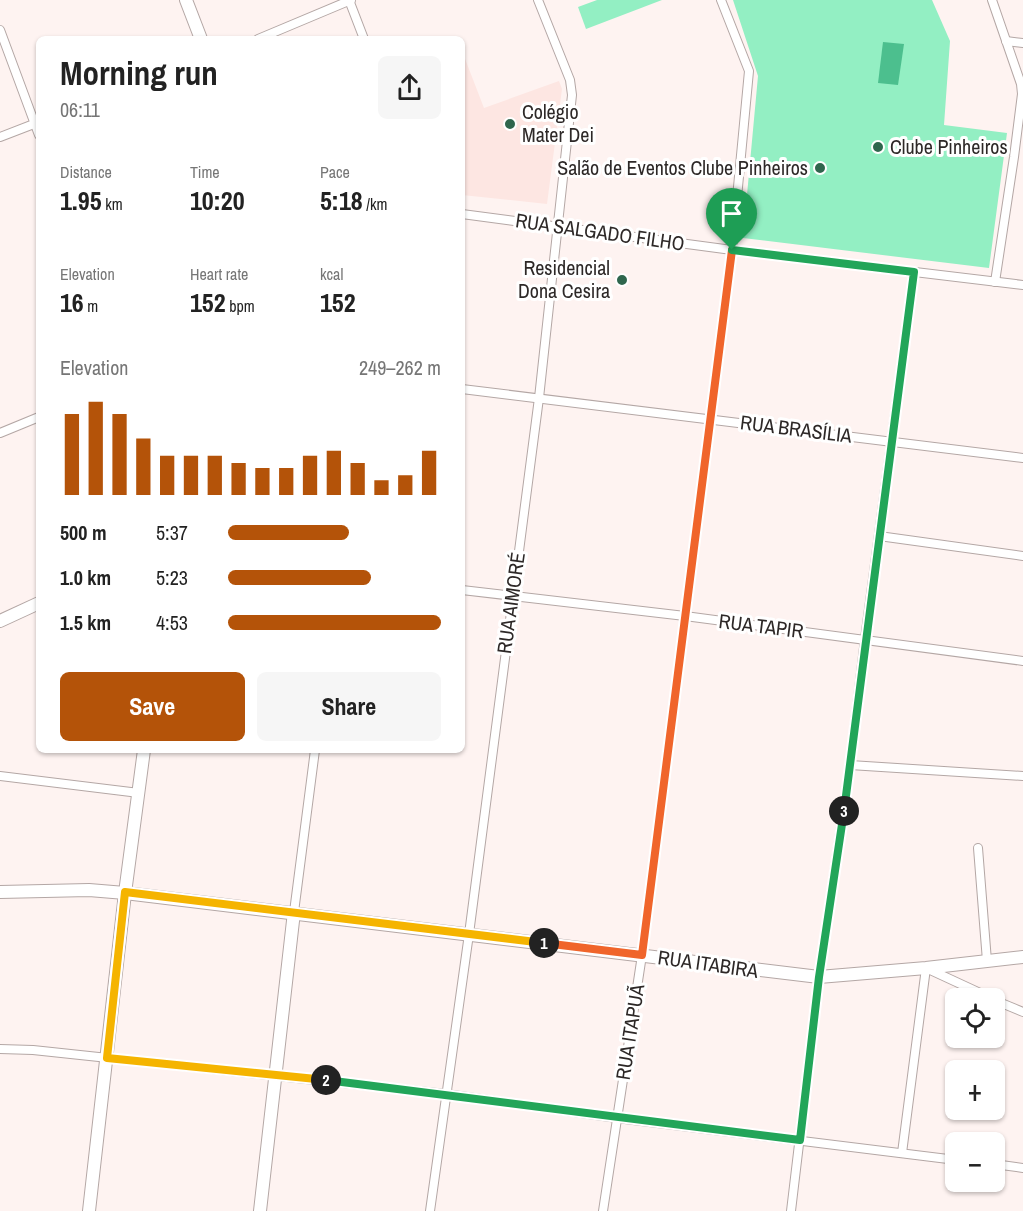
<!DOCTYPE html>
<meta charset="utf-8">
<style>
body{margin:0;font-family:"Archivo Narrow",sans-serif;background:#f6f6f6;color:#222;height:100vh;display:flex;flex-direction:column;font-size:22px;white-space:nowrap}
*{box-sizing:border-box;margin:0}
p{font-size:20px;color:#767676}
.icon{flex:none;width:33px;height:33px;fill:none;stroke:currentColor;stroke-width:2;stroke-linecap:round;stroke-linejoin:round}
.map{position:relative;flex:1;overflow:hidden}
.panel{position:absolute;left:36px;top:36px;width:429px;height:717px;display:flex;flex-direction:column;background:#fff;border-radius:9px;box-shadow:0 2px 4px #0004}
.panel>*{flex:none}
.fabs{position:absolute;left:945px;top:988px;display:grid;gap:12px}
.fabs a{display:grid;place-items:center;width:60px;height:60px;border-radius:9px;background:#fff;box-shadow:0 2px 4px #0004;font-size:30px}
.pin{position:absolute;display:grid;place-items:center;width:51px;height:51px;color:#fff;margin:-62px -26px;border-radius:50% 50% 50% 0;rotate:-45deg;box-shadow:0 0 6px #0007}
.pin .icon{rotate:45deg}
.km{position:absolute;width:30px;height:30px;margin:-15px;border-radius:50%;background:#222;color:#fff;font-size:16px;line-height:30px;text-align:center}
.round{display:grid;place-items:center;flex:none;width:63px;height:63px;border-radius:9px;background:#f6f6f6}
.headline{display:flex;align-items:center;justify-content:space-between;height:102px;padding:0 24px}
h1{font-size:33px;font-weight:700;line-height:45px}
.metrics{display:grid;grid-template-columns:repeat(3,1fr);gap:9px;height:102px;padding:6px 24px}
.metrics div{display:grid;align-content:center}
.metrics b{font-size:26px;font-weight:700}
.metrics small{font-size:16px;font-weight:400}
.metrics p{font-size:16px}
.chart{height:168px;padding:12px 24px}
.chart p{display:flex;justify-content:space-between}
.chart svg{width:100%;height:108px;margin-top:6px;stroke:#b45309;stroke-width:6}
.primary-button{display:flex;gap:12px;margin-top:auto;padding:12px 24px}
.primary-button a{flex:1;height:69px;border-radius:9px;background:#b45309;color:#fff;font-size:24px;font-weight:700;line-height:69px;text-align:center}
.primary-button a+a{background:#f6f6f6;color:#222}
ul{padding:0 24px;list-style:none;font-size:20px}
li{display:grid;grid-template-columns:96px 72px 1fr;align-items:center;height:45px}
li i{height:15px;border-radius:8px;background:#b45309}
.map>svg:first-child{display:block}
.built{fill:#fde6e2}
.green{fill:#93efc3}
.water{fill:#4cbf8e}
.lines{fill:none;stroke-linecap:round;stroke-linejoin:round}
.street-casing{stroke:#b4a7a5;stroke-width:10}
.secondary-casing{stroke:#b4a7a5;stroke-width:14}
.street{stroke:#fff;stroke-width:8}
.secondary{stroke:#fff;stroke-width:12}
.split-1-casing{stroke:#fff;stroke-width:12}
.split-2-casing{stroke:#fff;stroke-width:12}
.split-3-casing{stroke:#fff;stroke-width:12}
.split-4-casing{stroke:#fff;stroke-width:12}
.split-1{stroke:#f0652b;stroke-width:8}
.split-2{stroke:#f5b400;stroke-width:8}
.split-3{stroke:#22a559;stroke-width:8}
.split-4{stroke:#22a559;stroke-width:8}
.poi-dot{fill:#2f664d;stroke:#fff;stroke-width:2}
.labels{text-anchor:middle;stroke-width:6;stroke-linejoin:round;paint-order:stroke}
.poi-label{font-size:20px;fill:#2d2827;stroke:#fff;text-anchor:start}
.street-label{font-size:20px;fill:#2d2827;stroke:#fff}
</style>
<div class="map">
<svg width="1023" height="1211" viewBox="0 0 1023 1211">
<rect width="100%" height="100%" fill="#fef3f1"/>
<path class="built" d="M462,51l22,57 75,-27 3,8 -15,115 -85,-9z"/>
<g class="green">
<path d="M597,0h65l-76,29 -8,-22z"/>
<path d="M733,0h199l18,41 -6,84 63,8 -18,135 -246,-30 15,-162z"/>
</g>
<path class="water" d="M883,42l21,2 -6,41 -20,-2z"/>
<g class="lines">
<g class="street-casing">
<g id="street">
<path d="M349,0l15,39"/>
<path d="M992,0l29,84 1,10 -8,63 -19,125"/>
<path d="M0,30l39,105"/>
<path d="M258,39l93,-39"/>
<path d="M1006,41l17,2"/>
<path d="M0,137l39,-15"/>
<path d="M462,214l270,36 291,35"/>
<path d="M462,389l561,69"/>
<path d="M0,433l39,-16"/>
<path d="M879,536l144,20"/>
<path d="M462,590l223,26 338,45"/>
<path d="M850,765l173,11"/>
<path d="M0,776l139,17"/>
<path d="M978,848l9,113"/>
<path d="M294,912l21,-162"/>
<path d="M994,1000l29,12"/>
<path d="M0,1049l33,1 413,44 171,24 339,42"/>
<path d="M902,1153l24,-185 67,31"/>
<path d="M994,1164l29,4"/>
<path d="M430,1211l39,-277 70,-536 33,-303 -2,-15 -32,-80"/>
<path d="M603,1211l39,-256 90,-705 17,-179 -28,-71"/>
<path d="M791,1211l28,-234 31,-212 15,-126 49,-367"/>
</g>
</g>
<g class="secondary-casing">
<g id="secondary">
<path d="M186,0l15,39"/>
<path d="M0,621l39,-18"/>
<path d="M0,892l89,-2 36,3 694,84 107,-9 97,-11"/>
<path d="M89,1211l36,-318 19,-143"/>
<path d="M260,1211l34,-299"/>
</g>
</g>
<use href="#street" class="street"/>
<use href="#secondary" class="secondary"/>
</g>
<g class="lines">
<g class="split-1-casing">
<path id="split-1" d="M544,943l98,12 90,-705"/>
</g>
<g class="split-2-casing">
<path id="split-2" d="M326,1080l-219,-22 18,-166 419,51"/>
</g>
<g class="split-3-casing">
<path id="split-3" d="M326,1080l474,60 19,-163 25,-166"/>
</g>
<g class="split-4-casing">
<path id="split-4" d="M732,250l182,22 -70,539"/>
</g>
<use href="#split-1" class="split-1"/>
<use href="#split-2" class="split-2"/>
<use href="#split-3" class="split-3"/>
<use href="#split-4" class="split-4"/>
</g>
<g class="poi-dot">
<circle cx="510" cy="124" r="6"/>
<circle cx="878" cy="147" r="6"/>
<circle cx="820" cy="168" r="6"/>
<circle cx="622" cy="280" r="6"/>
</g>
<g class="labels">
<g class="poi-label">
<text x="522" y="119">Colégio<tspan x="522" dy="23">Mater Dei</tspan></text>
<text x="890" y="154">Clube Pinheiros</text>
<text x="808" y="175" text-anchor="end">Salão de Eventos Clube Pinheiros</text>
<text x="610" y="275" text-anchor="end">Residencial<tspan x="610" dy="23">Dona Cesira</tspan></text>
</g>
<g class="street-label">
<text transform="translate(600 232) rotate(8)" y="7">RUA SALGADO FILHO</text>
<text transform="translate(796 429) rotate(7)" y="7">RUA BRASÍLIA</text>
<text transform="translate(511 603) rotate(-82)" y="7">RUA AIMORÉ</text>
<text transform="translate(761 626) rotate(7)" y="7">RUA TAPIR</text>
<text transform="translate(708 964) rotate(8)" y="7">RUA ITABIRA</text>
<text transform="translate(630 1032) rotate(-81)" y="7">RUA ITAPUÃ</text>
</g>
</g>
</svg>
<div class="fabs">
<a><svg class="icon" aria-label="locate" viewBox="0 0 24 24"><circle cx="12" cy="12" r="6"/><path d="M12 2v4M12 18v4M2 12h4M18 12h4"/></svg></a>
<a>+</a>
<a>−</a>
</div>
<div class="pin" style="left:732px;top:250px;background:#1e9e55"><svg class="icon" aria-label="arrive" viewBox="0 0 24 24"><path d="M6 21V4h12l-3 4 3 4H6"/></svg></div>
<b class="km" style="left:544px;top:943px">1</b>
<b class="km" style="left:326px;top:1080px">2</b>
<b class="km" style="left:844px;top:811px">3</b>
<section class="panel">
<div class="headline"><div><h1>Morning run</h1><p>06:11</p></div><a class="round"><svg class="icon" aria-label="share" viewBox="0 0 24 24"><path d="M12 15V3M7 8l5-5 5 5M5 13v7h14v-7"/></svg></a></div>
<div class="metrics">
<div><p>Distance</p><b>1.95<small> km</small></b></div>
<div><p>Time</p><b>10:20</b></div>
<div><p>Pace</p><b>5:18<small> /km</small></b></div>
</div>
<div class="metrics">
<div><p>Elevation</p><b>16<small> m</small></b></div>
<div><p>Heart rate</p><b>152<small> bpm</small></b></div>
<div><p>kcal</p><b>152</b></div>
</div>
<div class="chart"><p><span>Elevation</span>249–262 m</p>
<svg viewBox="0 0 160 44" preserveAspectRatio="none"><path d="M5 44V11M15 44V6M25 44V11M35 44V21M45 44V28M55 44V28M65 44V28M75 44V31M85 44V33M95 44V33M105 44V28M115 44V26M125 44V31M135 44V38M145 44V36M155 44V26"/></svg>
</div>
<ul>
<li><b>500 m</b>5:37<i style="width:57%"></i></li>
<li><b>1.0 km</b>5:23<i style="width:67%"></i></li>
<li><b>1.5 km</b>4:53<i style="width:100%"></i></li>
</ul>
<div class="primary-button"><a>Save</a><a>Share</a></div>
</section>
</div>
